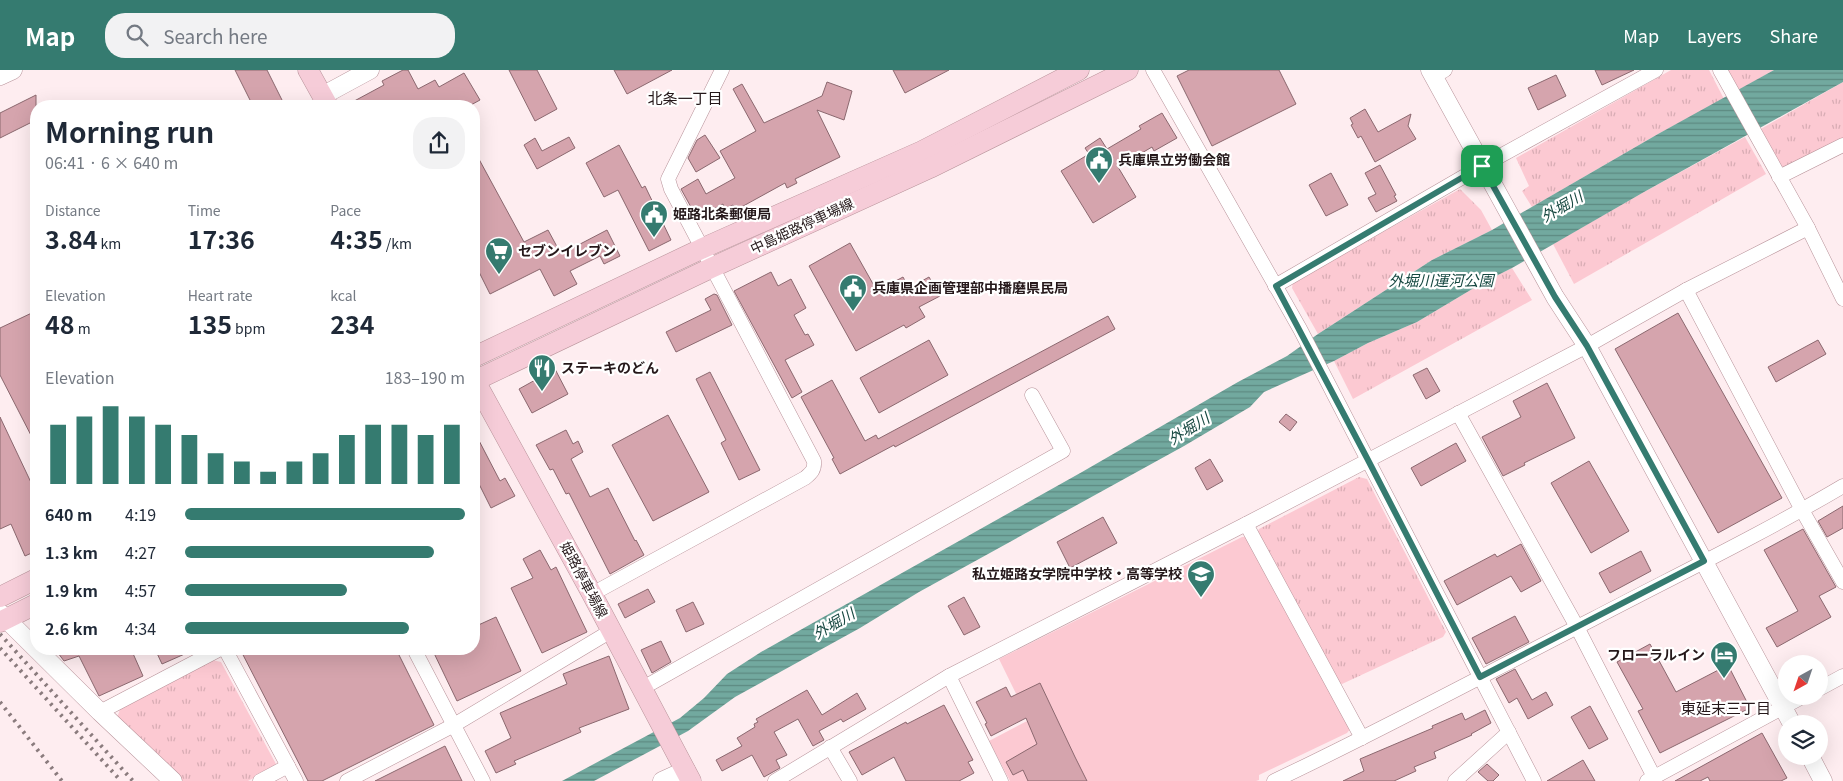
<!DOCTYPE html>
<meta charset="utf-8">
<style>
body{margin:0;font-family:Georgia,"Noto Sans JP",serif;background:#f2f2f3;color:#1f2937;height:100vh;display:flex;flex-direction:column;font-size:19px;white-space:nowrap}
*{box-sizing:border-box;margin:0}
p{font-size:16px;color:#747a83}
.icon{flex:none;width:28px;height:28px;fill:none;stroke:currentColor;stroke-width:2;stroke-linecap:round;stroke-linejoin:round}
.map{position:relative;flex:1;overflow:hidden}
.details{position:absolute;left:30px;top:30px;width:450px;height:555px;display:flex;flex-direction:column;background:#fff;border-radius:20px;box-shadow:0 5px 20px #0002}
.details>*{flex:none}
.needle{width:32px;rotate:220deg}
.buttons{position:absolute;left:1778px;top:585px;display:grid;gap:10px}
.buttons a{display:grid;place-items:center;width:50px;height:50px;border-radius:50%;background:#fff;box-shadow:0 5px 20px #0002;font-size:25px}
.pin{position:absolute;display:grid;place-items:center;width:42px;height:42px;color:#fff;margin:-21px;border-radius:10px;box-shadow:0 2px 8px #0006}
.round{display:grid;place-items:center;flex:none;width:52px;height:52px;border-radius:20px;background:#f2f2f3}
.head{display:flex;align-items:center;justify-content:space-between;height:85px;padding:0 15px}
h1{font-size:28px;font-weight:700;line-height:38px}
.figures{display:grid;grid-template-columns:repeat(3,1fr);gap:8px;height:85px;padding:5px 15px}
.figures div{display:grid;align-content:center}
.figures b{font-size:25px;font-weight:700}
.figures small{font-size:14px;font-weight:400}
.figures p{font-size:14px}
.chart{height:140px;padding:10px 15px}
.chart p{display:flex;justify-content:space-between}
.chart svg{width:100%;height:90px;margin-top:5px;stroke:#357b70;stroke-width:6}
ul{padding:0 15px;list-style:none;font-size:16px}
li{display:grid;grid-template-columns:80px 60px 1fr;align-items:center;height:38px}
li i{height:12px;border-radius:6px;background:#357b70}
header{display:flex;align-items:center;gap:30px;box-sizing:border-box;height:70px;padding:0 25px;background:#357b70;color:#fff}
header strong{font-size:24px}
nav{display:flex;gap:28px;margin-inline-start:auto;font-size:18px}
.search{width:350px;height:45px;background:#f2f2f3;display:flex;align-items:center;gap:12px;box-sizing:border-box;padding:0 18px;border-radius:20px;color:#747a83;font-size:19px}
.map>svg:first-child{display:block}
.grass{fill:#fcc9d2}
.park{fill:url(#park-tufts)}
.water{fill:url(#water-rules)}
.building{fill:#d5a4ad;stroke:#8b686f}
.lines{fill:none;stroke-linecap:round;stroke-linejoin:round}
.minor-casing{stroke:#b8939a;stroke-width:15}
.tertiary-casing{stroke:#b8939a;stroke-width:19}
.secondary-casing{stroke:#b8939a;stroke-width:21}
.minor{stroke:#fff;stroke-width:14}
.tertiary{stroke:#fff;stroke-width:18}
.secondary{stroke:#f6ccd8;stroke-width:20}
.rail{stroke:#8a7b7d;stroke-width:4;stroke-dasharray:2.5 5;stroke-linecap:butt}
.route-casing{stroke:#fff;stroke-width:10}
.route{stroke:#357b70;stroke-width:6}
.labels{text-anchor:middle;stroke-width:4.5;stroke-linejoin:round;paint-order:stroke}
.poi-label{font-size:14px;font-weight:bold;fill:#25181a;stroke:#fff;text-anchor:start}
.street-label{font-size:14px;fill:#25181a;stroke:#fff}
.neighbourhood-label{font-size:15px;fill:#25181a;stroke:#fff}
.water-label{font-size:15px;font-style:italic;fill:#174841;stroke:#fff}
</style>
<header>
<strong>Map</strong>
<div class="search"><svg class="icon" aria-label="search" viewBox="0 0 24 24"><circle cx="10" cy="10" r="6"/><path d="M15 15l6 6"/></svg>Search here</div>
<nav><a>Map</a><a>Layers</a><a>Share</a></nav>
</header>
<div class="map">
<svg width="1843" height="711" viewBox="0 0 1843 711">
<defs>
<pattern id="park-tufts" width="24" height="20" patternUnits="userSpaceOnUse" patternTransform="scale(1.25)"><rect width="24" height="20" fill="#fcc9d2"/><path d="M3 7l-1-3M5 7V3M7 7l1-3M15 17l-1-3M17 17v-4M19 17l1-3" fill="none" stroke="#d8acb4"/></pattern>
<pattern id="water-rules" width="6" height="5" patternUnits="userSpaceOnUse" patternTransform="scale(1.25)"><rect width="6" height="5" fill="#72a99f"/><path d="M0 2.5h6" fill="none" stroke="#5d8981"/></pattern>
</defs>
<rect width="100%" height="100%" fill="#feedf0"/>
<path class="grass" d="M1242,467h6l103,191 -4,5 -88,42v5l-3,1h-246l-21,-40 40,-21 -30,-61z"/>
<g class="park">
<path d="M1671,0h38l15,29 -66,35 -126,73 -10,-16 7,-5 -13,-28z"/>
<path d="M1724,0h50l-37,21z"/>
<path d="M1843,12v57l-54,30 -10,-4 -20,-35z"/>
<path d="M1745,67l21,37 -192,110 -21,-40 91,-52z"/>
<path d="M1460,119l21,21 11,20 -60,30 -114,74 -26,-46 1,-6z"/>
<path d="M1512,198l20,32 -179,99 -19,-38 34,-18 49,-21 67,-40z"/>
<path d="M1359,407l8,2 79,153 -3,5 -101,47 -6,-2 -79,-149 2,-4z"/>
<path d="M212,590l9,2 55,102 -3,3 -25,14h-65l-66,-63 3,-9z"/>
</g>
<path class="water" d="M1774,0h69v12l-199,110 -132,76 -28,14 -67,40 -49,21 -34,18 -70,31 -14,15 -66,39 -265,146 -59,36 -125,69 -47,34 -94,50h-32l118,-63 24,-20 23,-24 34,-22 321,-180 156,-90 49,-26 31,-22 114,-74 60,-30 166,-96z"/>
<g class="building">
<path d="M235,0h32l18,36h-32z"/>
<path d="M403,0h5l10,19 17,-9 4,7 25,-14 16,27 -11,6h-124l39,-21 -2,-4z"/>
<path d="M509,0h28l20,39 -22,12z"/>
<path d="M614,0h58l-45,24z"/>
<path d="M893,0h56l-44,23z"/>
<path d="M1189,0h90l17,34 -84,42 -35,-70z"/>
<path d="M1595,0h39l-32,15z"/>
<path d="M1556,5l10,21 -28,14 -10,-22z"/>
<path d="M827,12l25,9 -8,29 -27,-10 23,47 -45,22 2,4 -10,5 -2,-5 -49,27 -3,-5 -8,4 -2,-5 -26,14 -16,-29 17,-10 8,15 29,-16 -15,-27 36,-20 -23,-42 9,-5 22,39 58,-27z"/>
<path d="M36,25v25l-36,18v-25z"/>
<path d="M1365,39l13,23 33,-18 -3,12 8,13 -41,23 -14,-26 -3,2 -7,-13 2,-1 -3,-6z"/>
<path d="M1162,43l15,25 -23,13 -2,-4 -34,20 18,30 -43,26 -32,-52 28,-17 -4,-6 15,-10 7,11 34,-20 -2,-3z"/>
<path d="M705,65l15,23 -24,14 -8,-14 9,-18z"/>
<path d="M569,67l6,11 -38,21 -13,-24 11,-7 7,13z"/>
<path d="M619,75l23,43 3,-2 26,54 -22,11 -31,-61 -14,7 -18,-34z"/>
<path d="M474,80l50,92 24,-12 13,24 46,-24 13,26 -16,8 -4,-8 -30,15 7,13 -23,12 -14,-27 -50,25 -16,-32z"/>
<path d="M1380,95l16,30 -2,1 3,5 -21,11 -8,-14 8,-4 -11,-21z"/>
<path d="M1331,103l17,32 -22,11 -17,-31z"/>
<path d="M850,173l27,48 26,-14 6,11 20,-11 11,19 -21,11 6,10 -19,11 -2,-3 -48,26 -47,-85z"/>
<path d="M771,202l7,14 13,-7 15,29 -12,7 11,20 3,-1 6,11 -29,15 17,32 -10,6 -58,-107z"/>
<path d="M714,224l3,1 15,30 -56,27 -10,-20 45,-22 -6,-11z"/>
<path d="M36,241v134l-36,-70v-47z"/>
<path d="M1678,243l104,185 -64,35 -103,-184z"/>
<path d="M1108,246l7,13 -220,118 -1,-2 -54,29 -8,-15 2,-1 -33,-61 31,-17 33,61 11,-6 2,4z"/>
<path d="M929,270l19,35 -69,38 -19,-35z"/>
<path d="M1818,270l8,14 -50,28 -8,-15z"/>
<path d="M1427,298l13,23 -14,8 -13,-24z"/>
<path d="M555,299l13,25 -36,19 -13,-24z"/>
<path d="M710,302l50,98 -21,10 -18,-37 5,-3 -30,-61z"/>
<path d="M1547,313l28,55 -51,25 1,2 -22,11 -21,-39 39,-20 -8,-16z"/>
<path d="M1286,344l11,8 -7,9 -11,-9z"/>
<path d="M668,345l41,77 -56,29 -41,-76z"/>
<path d="M0,347l36,76v58l-11,5 -14,-32 -11,5z"/>
<path d="M566,360l7,14 5,-3 5,11 -12,7 19,38 18,-9 27,53 1,-1 8,15 -34,19 -41,-81 -3,1 -13,-25 -3,1 -14,-25z"/>
<path d="M474,361l26,50 5,-3 10,18 -24,12 -17,-34z"/>
<path d="M1456,373l10,18 -45,25 -10,-18z"/>
<path d="M1210,389l13,22 -16,9 -12,-22z"/>
<path d="M1589,391l40,70 -38,22 -40,-70z"/>
<path d="M1843,436v22l-16,9 -9,-16z"/>
<path d="M1103,447l14,26 -47,25 -13,-26z"/>
<path d="M1803,459l33,58 -17,9 12,21 -54,30 -11,-19 32,-17 -34,-61z"/>
<path d="M1521,474l20,37 -20,11 -10,-16 -54,29 -13,-24 51,-27 2,3z"/>
<path d="M540,480l11,20 5,-3 31,65 -45,21 -31,-65 22,-10 -10,-19z"/>
<path d="M1641,481l10,20 -41,22 -11,-20z"/>
<path d="M648,519l7,13 -30,16 -7,-14z"/>
<path d="M964,527l16,30 -16,8 -16,-29z"/>
<path d="M693,532l11,22 -18,8 -10,-22z"/>
<path d="M1515,546l14,26 -43,22 -14,-26z"/>
<path d="M496,547l25,54 -64,30 -25,-52h42v-22z"/>
<path d="M661,571l10,21 -19,11 -11,-23z"/>
<path d="M1650,574l26,48 52,-27 22,43 -90,45 -22,-42 5,-2 -26,-47z"/>
<path d="M55,579h76l12,27 -44,20 -20,-40 -15,5z"/>
<path d="M155,579h41l-34,15z"/>
<path d="M240,579h156l38,76 -112,56h-14z"/>
<path d="M609,586l20,53 -50,19 2,4 -67,29 2,3 -20,9 -11,-22 26,-13 -11,-25 67,-29 -4,-10z"/>
<path d="M1515,599l17,31 14,-8 7,13 -25,14 -11,-21 -8,5 -13,-24z"/>
<path d="M1040,613l35,74 12,24h-59l-5,-11 -10,5 -7,-13 31,-18 -11,-26 -35,18 -6,-12 2,-1 -11,-21 30,-15 5,10z"/>
<path d="M807,620l15,25 35,-22 9,16 -23,13 -2,-3 -22,12 5,9 -11,6 -15,-27 -24,13 13,23 -11,5 4,8 -16,9 -12,-22 -30,16 -6,-11 26,-14 -5,-8 18,-11 -1,-3 4,-2 -2,-3z"/>
<path d="M944,635l29,55 -5,2 6,11 -15,8h-53l-12,-24 -32,18 -13,-23 57,-30 1,2z"/>
<path d="M1590,636l18,33 -19,10 -18,-32z"/>
<path d="M1485,640l6,13 -20,11 1,1 -38,17 2,6 -22,9 2,4 -22,10h-51l21,-10 -4,-12 73,-31 -1,-2 30,-13 3,7z"/>
<path d="M1762,663l25,45 -6,3h-71l-2,-4 -8,4h-25z"/>
<path d="M445,676l17,35h-87z"/>
<path d="M1583,690l12,21h-48z"/>
<path d="M1487,694l12,11 -6,6h-5l-10,-9z"/>
</g>
<g class="lines">
<g class="minor-casing">
<g id="minor">
<path d="M1153,0l147,259 234,452"/>
<path d="M1720,0l88,158 35,71"/>
<path d="M1434,6l11,-6"/>
<path d="M1779,107l64,-32"/>
<path d="M1275,216l207,-120 174,-96"/>
<path d="M1686,220l116,220 41,72"/>
<path d="M1458,343l119,214 77,150"/>
<path d="M1246,454l116,214"/>
<path d="M592,524l213,-116c6,-5 10,-8 9,-17l-143,-272 -3,-10 54,-109"/>
<path d="M225,579l71,132"/>
<path d="M414,579l69,132"/>
<path d="M949,606l52,105"/>
<path d="M641,619l422,-238 -31,-56"/>
<path d="M1819,619l24,-13"/>
<path d="M100,642l120,-63"/>
<path d="M830,677l20,34"/>
<path d="M260,711l28,-15"/>
<path d="M347,711l107,-56 157,-94"/>
<path d="M775,711l174,-105 297,-152 341,-178 99,-56 122,-62"/>
<path d="M1274,711c108,-51 213,-108 319,-162 84,-44 169,-85 250,-133"/>
<path d="M1455,711l54,-49"/>
<path d="M1647,711l157,-85"/>
</g>
</g>
<g class="tertiary-casing">
<g id="tertiary">
<path d="M1430,0l125,227 32,49 205,378"/>
<path d="M0,6l13,-6"/>
<path d="M322,26l48,-26"/>
<path d="M0,543l100,99 73,69"/>
<path d="M1810,686l13,25"/>
<path d="M662,711l24,-11"/>
</g>
</g>
<g class="secondary-casing">
<g id="secondary">
<path d="M308,0l20,36"/>
<path d="M474,287l227,-108 221,-98 157,-81"/>
<path d="M474,309l118,215 99,187"/>
<path d="M474,311l237,-113 219,-100 198,-98"/>
<path d="M0,527l36,-18"/>
<path d="M0,552l36,-18"/>
</g>
</g>
<use href="#minor" class="minor"/>
<use href="#tertiary" class="tertiary"/>
<use href="#secondary" class="secondary"/>
<g class="rail">
<path d="M0,564l133,147"/>
<path d="M0,578l121,133"/>
<path d="M0,632l62,79"/>
</g>
</g>
<g class="lines">
<g class="route-casing">
<path id="route" d="M1482,96l73,131 32,49 117,215 -224,116 -112,-217 -92,-174z"/>
</g>
<use href="#route" class="route"/>
</g>
<defs>
<g id="civic-pin" transform="scale(1.4375)"><path d="M0 17L-7.5 6A9.5 9.5 0 1 1 7.5 6Z" fill="#357b70" stroke="#fff"/><path d="M-.6-6.5H3V-4.5H.6V-3L4-1V1h2V6H-6V1h2V-1L-.6-3ZM-1.2 2.5V6h2.4V2.5Z" fill="#fff"/></g>
<g id="supermarket-pin" transform="scale(1.4375)"><path d="M0 17L-7.5 6A9.5 9.5 0 1 1 7.5 6Z" fill="#357b70" stroke="#fff"/><path d="M-6-5.5h2.5l.6 2H6L4.5 2H-2.5L-4.4-4H-6ZM-1.5 3.2a1.3 1.3 0 1 0 .1 0ZM3 3.2a1.3 1.3 0 1 0 .1 0Z" fill="#fff"/></g>
<g id="restaurant-pin" transform="scale(1.4375)"><path d="M0 17L-7.5 6A9.5 9.5 0 1 1 7.5 6Z" fill="#357b70" stroke="#fff"/><path d="M-5-6h1v4h1v-4h1v4h1v-4h1v5L-1.5 .5V6h-2V.5L-5-1ZM5-6V6H3V1.5H1.5Q1.5-4 5-6Z" fill="#fff"/></g>
<g id="school-pin" transform="scale(1.4375)"><path d="M0 17L-7.5 6A9.5 9.5 0 1 1 7.5 6Z" fill="#357b70" stroke="#fff"/><path d="M0-5L7-2L0 1L-7-2ZM-4 1L0 2.5L4 1V4Q0 6-4 4Z" fill="#fff"/></g>
<g id="hotel-pin" transform="scale(1.4375)"><path d="M0 17L-7.5 6A9.5 9.5 0 1 1 7.5 6Z" fill="#357b70" stroke="#fff"/><path d="M-6-4.5h1.5V1H6V5H4.5V3h-9V5H-6ZM-4 0a1.8 1.8 0 1 1 3.6 0ZM.5 0V-2.5h3Q6-2.5 6 0Z" fill="#fff"/></g>
</defs>
<g fill-rule="evenodd">
<use href="#civic-pin" x="1099" y="90"/>
<use href="#civic-pin" x="654" y="144"/>
<use href="#supermarket-pin" x="499" y="181"/>
<use href="#civic-pin" x="853" y="218"/>
<use href="#restaurant-pin" x="542" y="298"/>
<use href="#school-pin" x="1201" y="504"/>
<use href="#hotel-pin" x="1724" y="585"/>
</g>
<g class="labels">
<g class="poi-label">
<text x="1118" y="95">兵庫県立労働会館</text>
<text x="673" y="149">姫路北条郵便局</text>
<text x="518" y="186">セブンイレブン</text>
<text x="872" y="223">兵庫県企画管理部中播磨県民局</text>
<text x="561" y="303">ステーキのどん</text>
<text x="1182" y="509" text-anchor="end">私立姫路女学院中学校・高等学校</text>
<text x="1705" y="590" text-anchor="end">フローラルイン</text>
</g>
<g class="street-label">
<text transform="translate(802 156) rotate(-25)" y="5">中島姫路停車場線</text>
<text transform="translate(584 510) rotate(62)" y="5">姫路停車場線</text>
</g>
<g class="neighbourhood-label">
<text x="685" y="34">北条一丁目</text>
<text x="1726" y="644">東延末三丁目</text>
</g>
<g class="water-label">
<text transform="translate(1562 137) rotate(-30)" y="5">外堀川</text>
<text x="1441" y="216">外堀川運河公園</text>
<text transform="translate(1189 359) rotate(-32)" y="5">外堀川</text>
<text transform="translate(834 554) rotate(-30)" y="5">外堀川</text>
</g>
</g>
</svg>
<div class="buttons">
<a><svg class="needle" viewBox="-14 -14 28 28"><path d="M0-13l5 13h-10z" fill="#e53935"/><path d="M0 13l5-13h-10z" fill="#747a83"/></svg></a>
<a><svg class="icon" aria-label="layers" viewBox="0 0 24 24"><path d="M12 4l9 5-9 5-9-5zM3 14l9 5 9-5"/></svg></a>
</div>
<div class="pin" style="left:1482px;top:96px;background:#1e9e55"><svg class="icon" aria-label="arrive" viewBox="0 0 24 24"><path d="M6 21V4h12l-3 4 3 4H6"/></svg></div>
<section class="details">
<div class="head"><div><h1>Morning run</h1><p>06:41 · 6 × 640 m</p></div><a class="round"><svg class="icon" aria-label="share" viewBox="0 0 24 24"><path d="M12 15V3M7 8l5-5 5 5M5 13v7h14v-7"/></svg></a></div>
<div class="figures">
<div><p>Distance</p><b>3.84<small> km</small></b></div>
<div><p>Time</p><b>17:36</b></div>
<div><p>Pace</p><b>4:35<small> /km</small></b></div>
</div>
<div class="figures">
<div><p>Elevation</p><b>48<small> m</small></b></div>
<div><p>Heart rate</p><b>135<small> bpm</small></b></div>
<div><p>kcal</p><b>234</b></div>
</div>
<div class="chart"><p><span>Elevation</span>183–190 m</p>
<svg viewBox="0 0 160 44" preserveAspectRatio="none"><path d="M5 44V15M15 44V11M25 44V6M35 44V11M45 44V15M55 44V20M65 44V29M75 44V33M85 44V38M95 44V33M105 44V29M115 44V20M125 44V15M135 44V15M145 44V20M155 44V15"/></svg>
</div>
<ul>
<li><b>640 m</b>4:19<i style="width:100%"></i></li>
<li><b>1.3 km</b>4:27<i style="width:89%"></i></li>
<li><b>1.9 km</b>4:57<i style="width:58%"></i></li>
<li><b>2.6 km</b>4:34<i style="width:80%"></i></li>
</ul>
</section>
</div>
